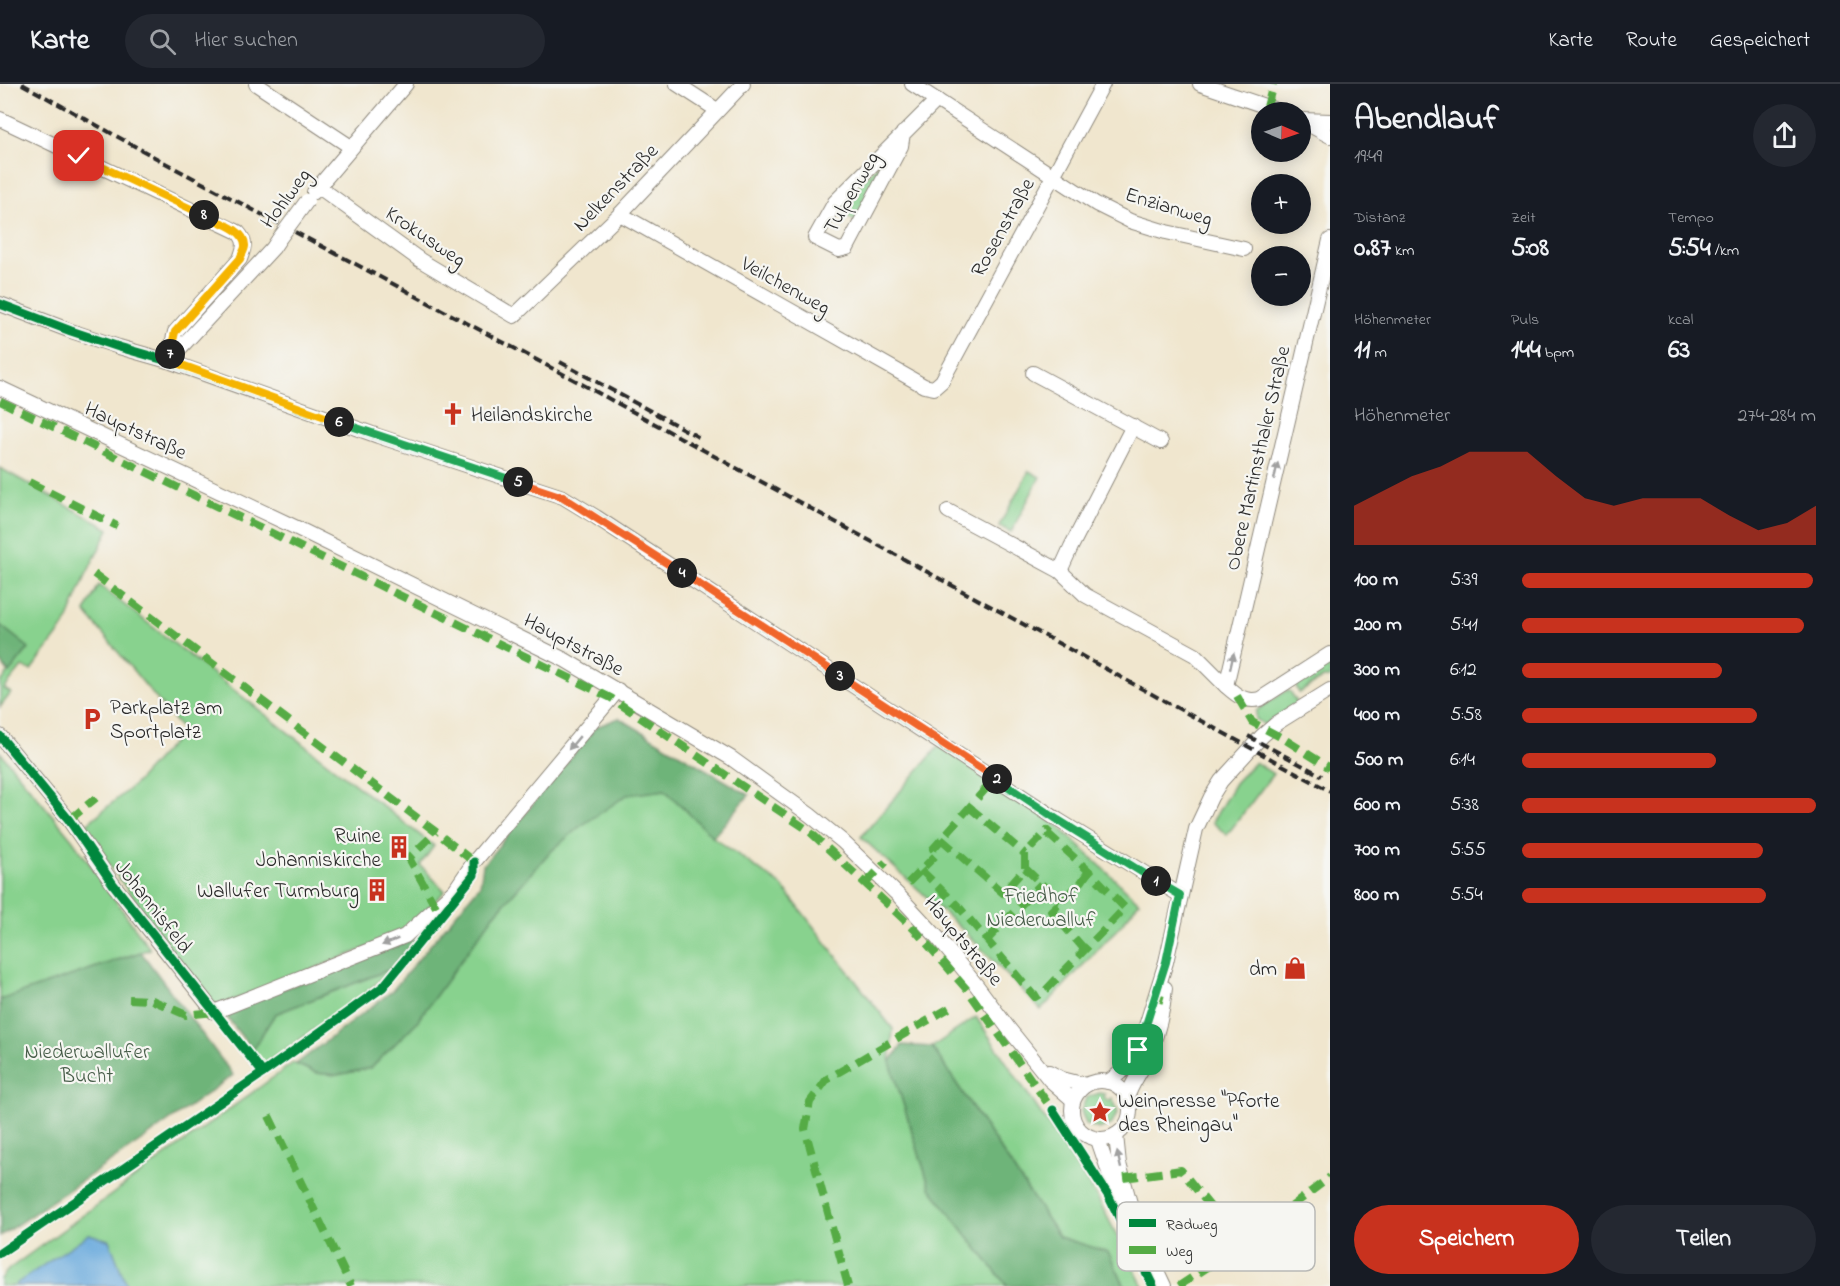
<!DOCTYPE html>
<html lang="de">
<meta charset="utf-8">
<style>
body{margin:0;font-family:"Indie Flower",sans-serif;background:#242831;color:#f1f3f6;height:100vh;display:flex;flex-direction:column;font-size:22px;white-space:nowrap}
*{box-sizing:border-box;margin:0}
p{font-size:20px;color:#9ea1a6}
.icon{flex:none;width:33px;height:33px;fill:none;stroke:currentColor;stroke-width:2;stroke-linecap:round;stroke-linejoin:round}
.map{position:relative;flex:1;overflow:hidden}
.details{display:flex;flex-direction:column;background:#171b24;width:510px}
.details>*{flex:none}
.needle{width:39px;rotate:92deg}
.fabs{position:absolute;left:1251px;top:18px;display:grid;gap:12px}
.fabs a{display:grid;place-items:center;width:60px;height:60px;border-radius:50%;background:#171b24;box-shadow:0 3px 15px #0003;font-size:30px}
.pin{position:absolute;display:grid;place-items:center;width:51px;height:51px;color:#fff;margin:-26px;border-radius:12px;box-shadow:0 3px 9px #0006}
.km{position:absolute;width:30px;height:30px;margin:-15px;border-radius:50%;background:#222;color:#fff;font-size:16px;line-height:30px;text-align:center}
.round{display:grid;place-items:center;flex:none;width:63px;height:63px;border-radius:32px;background:#242831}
.summary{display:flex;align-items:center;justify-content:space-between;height:102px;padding:0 24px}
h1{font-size:33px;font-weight:800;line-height:45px}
.figures{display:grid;grid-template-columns:repeat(3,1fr);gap:9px;height:102px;padding:6px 24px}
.figures div{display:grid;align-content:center}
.figures b{font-size:26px;font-weight:800}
.figures small{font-size:16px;font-weight:400}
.figures p{font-size:16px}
.chart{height:168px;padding:12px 24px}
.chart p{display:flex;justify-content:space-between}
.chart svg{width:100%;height:108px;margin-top:6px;fill:#c8321e;opacity:.7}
.cta{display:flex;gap:12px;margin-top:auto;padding:12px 24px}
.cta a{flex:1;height:69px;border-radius:36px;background:#c8321e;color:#fff;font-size:24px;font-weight:800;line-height:69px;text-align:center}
.cta a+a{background:#242831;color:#f1f3f6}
ul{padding:0 24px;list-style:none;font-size:20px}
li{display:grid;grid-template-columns:96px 72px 1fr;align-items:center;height:45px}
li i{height:15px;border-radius:8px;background:#c8321e}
header{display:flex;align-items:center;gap:36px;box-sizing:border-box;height:84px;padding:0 30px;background:#171b24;border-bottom:2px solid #363941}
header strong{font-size:28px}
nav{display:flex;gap:33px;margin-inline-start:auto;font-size:21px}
.search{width:420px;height:54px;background:#242831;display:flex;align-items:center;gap:15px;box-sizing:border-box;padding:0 21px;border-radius:33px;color:#9ea1a6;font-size:22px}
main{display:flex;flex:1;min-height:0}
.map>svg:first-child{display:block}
.green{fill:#88d28e;stroke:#5a7e5c;stroke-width:1.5}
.forest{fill:#6eb479;stroke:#4c7052;stroke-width:1.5}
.water{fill:#6aaadd;stroke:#4a6a84;stroke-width:1.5}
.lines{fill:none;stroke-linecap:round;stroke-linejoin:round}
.minor-casing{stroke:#8e887c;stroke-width:16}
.minor{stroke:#fff;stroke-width:14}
.rail{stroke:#2b2b2b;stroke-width:4;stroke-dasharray:9 4.5;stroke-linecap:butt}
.minor-bridge-casing{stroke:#8e887c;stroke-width:16;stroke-linecap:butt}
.minor-bridge{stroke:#fff;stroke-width:14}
.quiet{stroke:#54ab44;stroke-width:8;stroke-dasharray:15 8;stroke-linecap:butt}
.cycleway-casing{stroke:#f6f6f2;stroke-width:13}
.cycleway{stroke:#00873e;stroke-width:9}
.oneway{fill:#a0a0a0}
.split-1-casing{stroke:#fff;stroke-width:12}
.split-2-casing{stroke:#fff;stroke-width:12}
.split-3-casing{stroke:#fff;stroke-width:12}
.split-4-casing{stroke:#fff;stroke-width:12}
.split-5-casing{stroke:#fff;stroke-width:12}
.split-6-casing{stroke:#fff;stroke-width:12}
.split-7-casing{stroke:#fff;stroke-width:12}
.split-8-casing{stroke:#fff;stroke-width:12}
.split-9-casing{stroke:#fff;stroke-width:12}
.split-1{stroke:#22a559;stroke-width:8}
.split-2{stroke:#22a559;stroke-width:8}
.split-3{stroke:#f0652b;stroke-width:8}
.split-4{stroke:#f0652b;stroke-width:8}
.split-5{stroke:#f0652b;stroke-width:8}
.split-6{stroke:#22a559;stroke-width:8}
.split-7{stroke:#f5b400;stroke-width:8}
.split-8{stroke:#f5b400;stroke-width:8}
.split-9{stroke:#f5b400;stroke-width:8}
.labels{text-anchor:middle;stroke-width:4.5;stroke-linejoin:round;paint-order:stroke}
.street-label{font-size:21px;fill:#2b2b2b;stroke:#f6f6f2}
.poi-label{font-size:21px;fill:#2b2b2b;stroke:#f6f6f2;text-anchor:start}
.park-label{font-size:21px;fill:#475d49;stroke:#f6f6f2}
.key{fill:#f6f6f2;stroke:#b9b9b6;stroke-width:1.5}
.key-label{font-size:16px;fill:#2b2b2b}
</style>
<header>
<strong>Karte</strong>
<div class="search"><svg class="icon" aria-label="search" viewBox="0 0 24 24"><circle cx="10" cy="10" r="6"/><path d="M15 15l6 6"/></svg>Hier suchen</div>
<nav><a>Karte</a><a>Route</a><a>Gespeichert</a></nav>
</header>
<main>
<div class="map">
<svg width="1330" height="1202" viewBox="0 0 1330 1202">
<rect width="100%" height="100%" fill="#f6f6f2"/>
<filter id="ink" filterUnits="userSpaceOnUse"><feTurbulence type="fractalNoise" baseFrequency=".0167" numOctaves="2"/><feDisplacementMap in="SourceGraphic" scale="12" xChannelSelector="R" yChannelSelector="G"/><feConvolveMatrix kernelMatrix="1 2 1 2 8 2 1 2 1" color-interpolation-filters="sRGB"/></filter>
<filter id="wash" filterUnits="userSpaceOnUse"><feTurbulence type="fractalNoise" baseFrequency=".008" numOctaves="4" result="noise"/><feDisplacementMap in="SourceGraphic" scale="24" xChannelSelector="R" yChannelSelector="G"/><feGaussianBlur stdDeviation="1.35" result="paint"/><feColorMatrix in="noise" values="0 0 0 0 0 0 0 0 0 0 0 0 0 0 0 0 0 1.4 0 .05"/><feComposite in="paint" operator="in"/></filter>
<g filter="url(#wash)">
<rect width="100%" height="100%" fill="#f0e6ce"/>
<g class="green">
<path d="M897,60l-40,79 -20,-14z"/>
<path d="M0,384l109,61 -24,48 -19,47 -35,46 -9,-3 -18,22 7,4 -11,14v-24l29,-35 -29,-23z"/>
<path d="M1029,387l11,6 -29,55 -12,-6z"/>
<path d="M99,501l335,261 -14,19 25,26 -43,43 -188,74 -132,-180 53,-44 48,-53 -98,-119z"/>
<path d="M1330,578v16h-7l-24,15 -4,-9z"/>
<path d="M1286,607h4l8,13 -33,21 -9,-6v-8z"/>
<path d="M939,662l116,77 84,79 -18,23 -80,85 -74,-76 -106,-97z"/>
<path d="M0,668l72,87 78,110 -150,51z"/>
<path d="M1255,678l18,12 -46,61 -15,-13 23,-39z"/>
<path d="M665,706l48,47 69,49 111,143 -3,33 40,126 77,98h-1007v-7l9,-10 284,-206 23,10 21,2 34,-7 123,-153 54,-61 30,-26 49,-34z"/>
<path d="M391,885l-27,26 -101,70 -11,-15 23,-36z"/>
<path d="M976,933l121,180 46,89h-18l-17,-34 -49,-15 -127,-190z"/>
<path d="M1099,1009l6,1 -1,3 5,4 3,-3 6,13 -6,13 -13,5 -13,-5 -5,-13 5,-13z"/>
</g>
<g class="forest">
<path d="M0,541l29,23 -20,25 -9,-12z"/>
<path d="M619,634l130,77 -36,42 -48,-47 -38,5 -49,33 -30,26 -54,61 -78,108 -45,45 -34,7 -21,-2 -20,-9 96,-73 88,-106 3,-20 113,-138z"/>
<path d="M419,853l-28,32 -116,45 -23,36 -29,-38z"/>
<path d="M141,868l92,123 -89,64 -144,97v-236z"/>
<path d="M902,961l30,2 127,190 49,15 17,34h-118l-77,-98 -40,-126z"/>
</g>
<path class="water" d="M89,1150l20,6 18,46h-114z"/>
</g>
<g filter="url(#ink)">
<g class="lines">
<g class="minor-casing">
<g id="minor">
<path d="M256,0l95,63"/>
<path d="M677,0l40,26"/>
<path d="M912,0l184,120 34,17 36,11 78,17"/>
<path d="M1200,0l82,28"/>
<path d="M0,35l238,113c9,10 6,16 2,27l-65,73 -7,29"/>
<path d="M1300,36l30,16"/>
<path d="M1303,36l27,1"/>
<path d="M903,49l-2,13 -54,102 -8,2 -24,-12 20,-36 102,-102"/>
<path d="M319,103l101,73 94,56 106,-102 123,-130"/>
<path d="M314,108l92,-108"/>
<path d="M620,130l304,172 10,2 8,-7 161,-297"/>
<path d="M1330,156l-104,446c10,9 19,17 34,13l70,-45"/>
<path d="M0,220l71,27 48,16 49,14 210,75 185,61 33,20 462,303 122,75"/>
<path d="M170,275l103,-111 6,-9"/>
<path d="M1033,289l128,69"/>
<path d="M0,304l299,141 266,131 166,98 79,57 32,26 57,55 39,42 39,48 32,43 41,51 23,20"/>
<path d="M948,427l112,60 25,24 110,60 31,31"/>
<path d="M1060,487l11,-24 62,-121"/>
<path d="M0,652l69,84 44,64 101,128 191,-76 50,-46 19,-28 144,-172"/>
<path d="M1049,988l13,7 24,6"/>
<circle cx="1101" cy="1026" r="29"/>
<path d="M1108,998l17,-13 17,-30 24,-77 30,-133 15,-32 10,-16 41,-45 15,-13 53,-33"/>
<path d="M1127,1014c4,-14 13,-24 19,-38 11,-23 17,-47 19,-72"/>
<path d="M1116,1051l3,29 12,43"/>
<path d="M1098,1056l16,47 21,37 29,62"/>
</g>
</g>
<use href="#minor" class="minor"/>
<g class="rail">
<path d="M22,0l156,86 402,213 750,408"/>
<path d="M560,278l140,76"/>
<path d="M1248,652l74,40"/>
</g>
<g class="minor-bridge-casing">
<path id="minor-bridge" d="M279,155l28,-38"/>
</g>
<use href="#minor-bridge" class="minor-bridge"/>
<g class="quiet">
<path d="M1267,23l6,-23"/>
<path d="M0,317l611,297 197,132 107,100 54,62 87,123"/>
<path d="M29,398l88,44"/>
<path d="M94,490l342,258 38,30v3"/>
<path d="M1237,612l15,26 32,17 46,29"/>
<path d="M969,723l56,47"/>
<path d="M69,736l27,-22"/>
<path d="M941,755l62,54 22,-25v-14l25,-26"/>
<path d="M1025,784l35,34"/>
<path d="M921,786l38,37 76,90 10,-6 80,-83 -34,-35 -45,-41"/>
<path d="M866,799l20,-21"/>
<path d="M908,799l29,-29 -4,-5 62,-71"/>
<path d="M436,823l-27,-49 27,-26"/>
<path d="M987,856l54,-56"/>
<path d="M1085,866l-34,-39 29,-27 9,-13"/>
<path d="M1149,912l22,6"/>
<path d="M129,915l23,1 34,15 28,-3 2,2"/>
<path d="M269,1032l82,170"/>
<path d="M1124,1094l57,-8 60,75"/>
<path d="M848,1202l-43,-157 5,-27 17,-23 124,-72"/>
<path d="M1179,1202l62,-41 89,-68"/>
</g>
<g class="cycleway-casing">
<g id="cycleway">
<path d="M0,220l71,27 48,16 49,14 210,75 185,61 33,20 462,303 122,75"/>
<path d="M0,652l69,84 44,64 150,189"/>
<path d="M1053,1026l55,85 45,91"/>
<path d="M0,1169l263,-180 120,-86 91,-112v-13"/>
</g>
</g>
<use href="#cycleway" class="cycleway"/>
</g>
<defs><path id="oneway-solid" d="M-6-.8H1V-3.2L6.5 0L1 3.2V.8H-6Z" transform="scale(1.5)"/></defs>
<g class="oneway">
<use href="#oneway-solid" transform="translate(1276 387) rotate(-77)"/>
<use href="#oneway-solid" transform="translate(1232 577) rotate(-77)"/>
<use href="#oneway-solid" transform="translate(574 659) rotate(130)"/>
<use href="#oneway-solid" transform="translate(390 858) rotate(158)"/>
<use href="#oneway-solid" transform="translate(1119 1076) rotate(-103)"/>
</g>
</g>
<g class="lines" filter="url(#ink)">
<g class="split-1-casing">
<path id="split-1" d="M1138,966l28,-88 14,-67 -24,-14"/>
</g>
<g class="split-2-casing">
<path id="split-2" d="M997,695l61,41 98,61"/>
</g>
<g class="split-3-casing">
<path id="split-3" d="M840,592l157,103"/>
</g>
<g class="split-4-casing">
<path id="split-4" d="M682,489l158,103"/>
</g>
<g class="split-5-casing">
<path id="split-5" d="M518,398l45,15 119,76"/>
</g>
<g class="split-6-casing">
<path id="split-6" d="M339,338l179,60"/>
</g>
<g class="split-7-casing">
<path id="split-7" d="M170,270l-2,6 171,62"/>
</g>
<g class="split-8-casing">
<path id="split-8" d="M170,270l5,-22 65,-73c1,-4 5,-9 5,-13 1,-17 -30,-25 -41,-31"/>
</g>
<g class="split-9-casing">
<path id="split-9" d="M79,72l125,59"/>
</g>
<use href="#split-1" class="split-1"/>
<use href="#split-2" class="split-2"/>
<use href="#split-3" class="split-3"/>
<use href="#split-4" class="split-4"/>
<use href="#split-5" class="split-5"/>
<use href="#split-6" class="split-6"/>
<use href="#split-7" class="split-7"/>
<use href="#split-8" class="split-8"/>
<use href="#split-9" class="split-9"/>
</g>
<defs>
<g id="church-bare" transform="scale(1.8)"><path d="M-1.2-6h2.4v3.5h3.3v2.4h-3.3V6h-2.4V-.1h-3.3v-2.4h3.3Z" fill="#c8321e" stroke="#f6f6f2" stroke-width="2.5" paint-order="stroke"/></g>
<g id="parking-bare" transform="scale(1.8)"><path d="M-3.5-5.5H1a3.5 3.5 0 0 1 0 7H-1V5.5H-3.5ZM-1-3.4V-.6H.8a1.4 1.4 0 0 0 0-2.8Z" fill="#c8321e" stroke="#f6f6f2" stroke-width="2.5" paint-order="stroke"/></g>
<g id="building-bare" transform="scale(1.8)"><path d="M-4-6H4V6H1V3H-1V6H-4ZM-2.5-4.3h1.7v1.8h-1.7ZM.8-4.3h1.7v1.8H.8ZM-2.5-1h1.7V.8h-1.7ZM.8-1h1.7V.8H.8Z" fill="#c8321e" stroke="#f6f6f2" stroke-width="2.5" paint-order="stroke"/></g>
<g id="shop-bare" transform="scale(1.8)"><path d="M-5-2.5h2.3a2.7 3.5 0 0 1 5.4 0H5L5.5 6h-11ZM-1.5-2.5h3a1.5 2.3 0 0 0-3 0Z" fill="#c8321e" stroke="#f6f6f2" stroke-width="2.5" paint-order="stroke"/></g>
<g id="sight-bare" transform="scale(1.8)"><path d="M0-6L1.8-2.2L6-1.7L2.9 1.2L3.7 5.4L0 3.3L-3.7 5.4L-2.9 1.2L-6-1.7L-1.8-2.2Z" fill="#c8321e" stroke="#f6f6f2" stroke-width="2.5" paint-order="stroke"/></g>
</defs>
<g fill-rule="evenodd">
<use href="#church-bare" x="453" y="330"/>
<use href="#parking-bare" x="92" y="635"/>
<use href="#building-bare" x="399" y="763"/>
<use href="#building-bare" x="377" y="806"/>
<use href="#shop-bare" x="1295" y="884"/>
<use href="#sight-bare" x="1100" y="1028"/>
</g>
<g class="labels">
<g class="street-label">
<text transform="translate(615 103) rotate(-46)" y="7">Nelkenstraße</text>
<text transform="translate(851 108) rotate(-60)" y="7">Tulpenweg</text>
<text transform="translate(285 114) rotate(-53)" y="7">Hohlweg</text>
<text transform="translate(1169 122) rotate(17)" y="7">Enzianweg</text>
<text transform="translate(1002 143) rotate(-61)" y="7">Rosenstraße</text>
<text transform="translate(426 152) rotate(34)" y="7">Krokusweg</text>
<text transform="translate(786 201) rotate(29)" y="7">Veilchenweg</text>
<text transform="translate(136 346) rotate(25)" y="7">Hauptstraße</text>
<text transform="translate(1257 374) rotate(-77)" y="7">Obere Martinsthaler Straße</text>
<text transform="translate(574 560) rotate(28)" y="7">Hauptstraße</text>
<text transform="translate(154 822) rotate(52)" y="7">Johannisfeld</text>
<text transform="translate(964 856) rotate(50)" y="7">Hauptstraße</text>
</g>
<g class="poi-label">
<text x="471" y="337">Heilandskirche</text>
<text x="110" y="630">Parkplatz am<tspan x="110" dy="24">Sportplatz</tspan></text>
<text x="381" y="758" text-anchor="end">Ruine<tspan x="381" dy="24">Johanniskirche</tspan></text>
<text x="359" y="813" text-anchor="end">Wallufer Turmburg</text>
<text x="1277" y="891" text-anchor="end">dm</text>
<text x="1118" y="1023">Weinpresse "Pforte<tspan x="1118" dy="24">des Rheingau"</tspan></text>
</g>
<g class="park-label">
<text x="1041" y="818">Friedhof<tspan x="1041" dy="24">Niederwalluf</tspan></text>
<text x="87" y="974">Niederwallufer<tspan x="87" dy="24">Bucht</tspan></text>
</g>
</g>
<rect x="1117" y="1118" width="198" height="69" rx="9" class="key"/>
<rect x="1129" y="1135" width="27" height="8" fill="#00873e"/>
<rect x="1129" y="1162" width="27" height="8" fill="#54ab44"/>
<g class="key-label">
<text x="1166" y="1145">Radweg</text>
<text x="1166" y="1172">Weg</text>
</g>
</svg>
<div class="fabs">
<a><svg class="needle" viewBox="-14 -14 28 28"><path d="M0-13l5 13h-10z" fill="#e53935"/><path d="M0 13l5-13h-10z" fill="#9ea1a6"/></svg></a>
<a>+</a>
<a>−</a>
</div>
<div class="pin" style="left:1138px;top:966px;background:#1e9e55"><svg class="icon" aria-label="arrive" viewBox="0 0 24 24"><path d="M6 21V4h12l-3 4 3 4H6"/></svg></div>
<div class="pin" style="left:79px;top:72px;background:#d93025"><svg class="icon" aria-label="check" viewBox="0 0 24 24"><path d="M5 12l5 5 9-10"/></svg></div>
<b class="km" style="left:1156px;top:797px">1</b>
<b class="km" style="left:997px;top:695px">2</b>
<b class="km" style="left:840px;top:592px">3</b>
<b class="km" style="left:682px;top:489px">4</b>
<b class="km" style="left:518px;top:398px">5</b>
<b class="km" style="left:339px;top:338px">6</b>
<b class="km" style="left:170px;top:270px">7</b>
<b class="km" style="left:204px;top:131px">8</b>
</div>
<section class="details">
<div class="summary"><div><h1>Abendlauf</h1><p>19:49</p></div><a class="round"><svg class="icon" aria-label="share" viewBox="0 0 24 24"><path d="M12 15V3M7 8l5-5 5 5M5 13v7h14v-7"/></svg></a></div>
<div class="figures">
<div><p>Distanz</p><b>0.87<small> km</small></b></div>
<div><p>Zeit</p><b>5:08</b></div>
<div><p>Tempo</p><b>5:54<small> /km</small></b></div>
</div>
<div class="figures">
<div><p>Höhenmeter</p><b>11<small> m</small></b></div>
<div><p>Puls</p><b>144<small> bpm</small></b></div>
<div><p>kcal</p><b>63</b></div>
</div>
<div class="chart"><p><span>Höhenmeter</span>274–284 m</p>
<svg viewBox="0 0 160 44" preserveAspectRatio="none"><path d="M0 44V28L10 22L20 16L30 12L40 6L50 6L60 6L70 16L80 25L90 28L100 25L110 25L120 25L130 32L140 38L150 35L160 28V44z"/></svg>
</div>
<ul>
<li><b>100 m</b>5:39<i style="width:99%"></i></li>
<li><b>200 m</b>5:41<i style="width:96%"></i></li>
<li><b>300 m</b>6:12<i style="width:68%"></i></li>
<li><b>400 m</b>5:58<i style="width:80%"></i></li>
<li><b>500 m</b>6:14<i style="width:66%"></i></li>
<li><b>600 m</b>5:38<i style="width:100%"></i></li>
<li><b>700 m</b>5:55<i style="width:82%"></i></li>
<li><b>800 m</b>5:54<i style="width:83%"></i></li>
</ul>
<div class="cta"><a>Speichern</a><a>Teilen</a></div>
</section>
</main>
